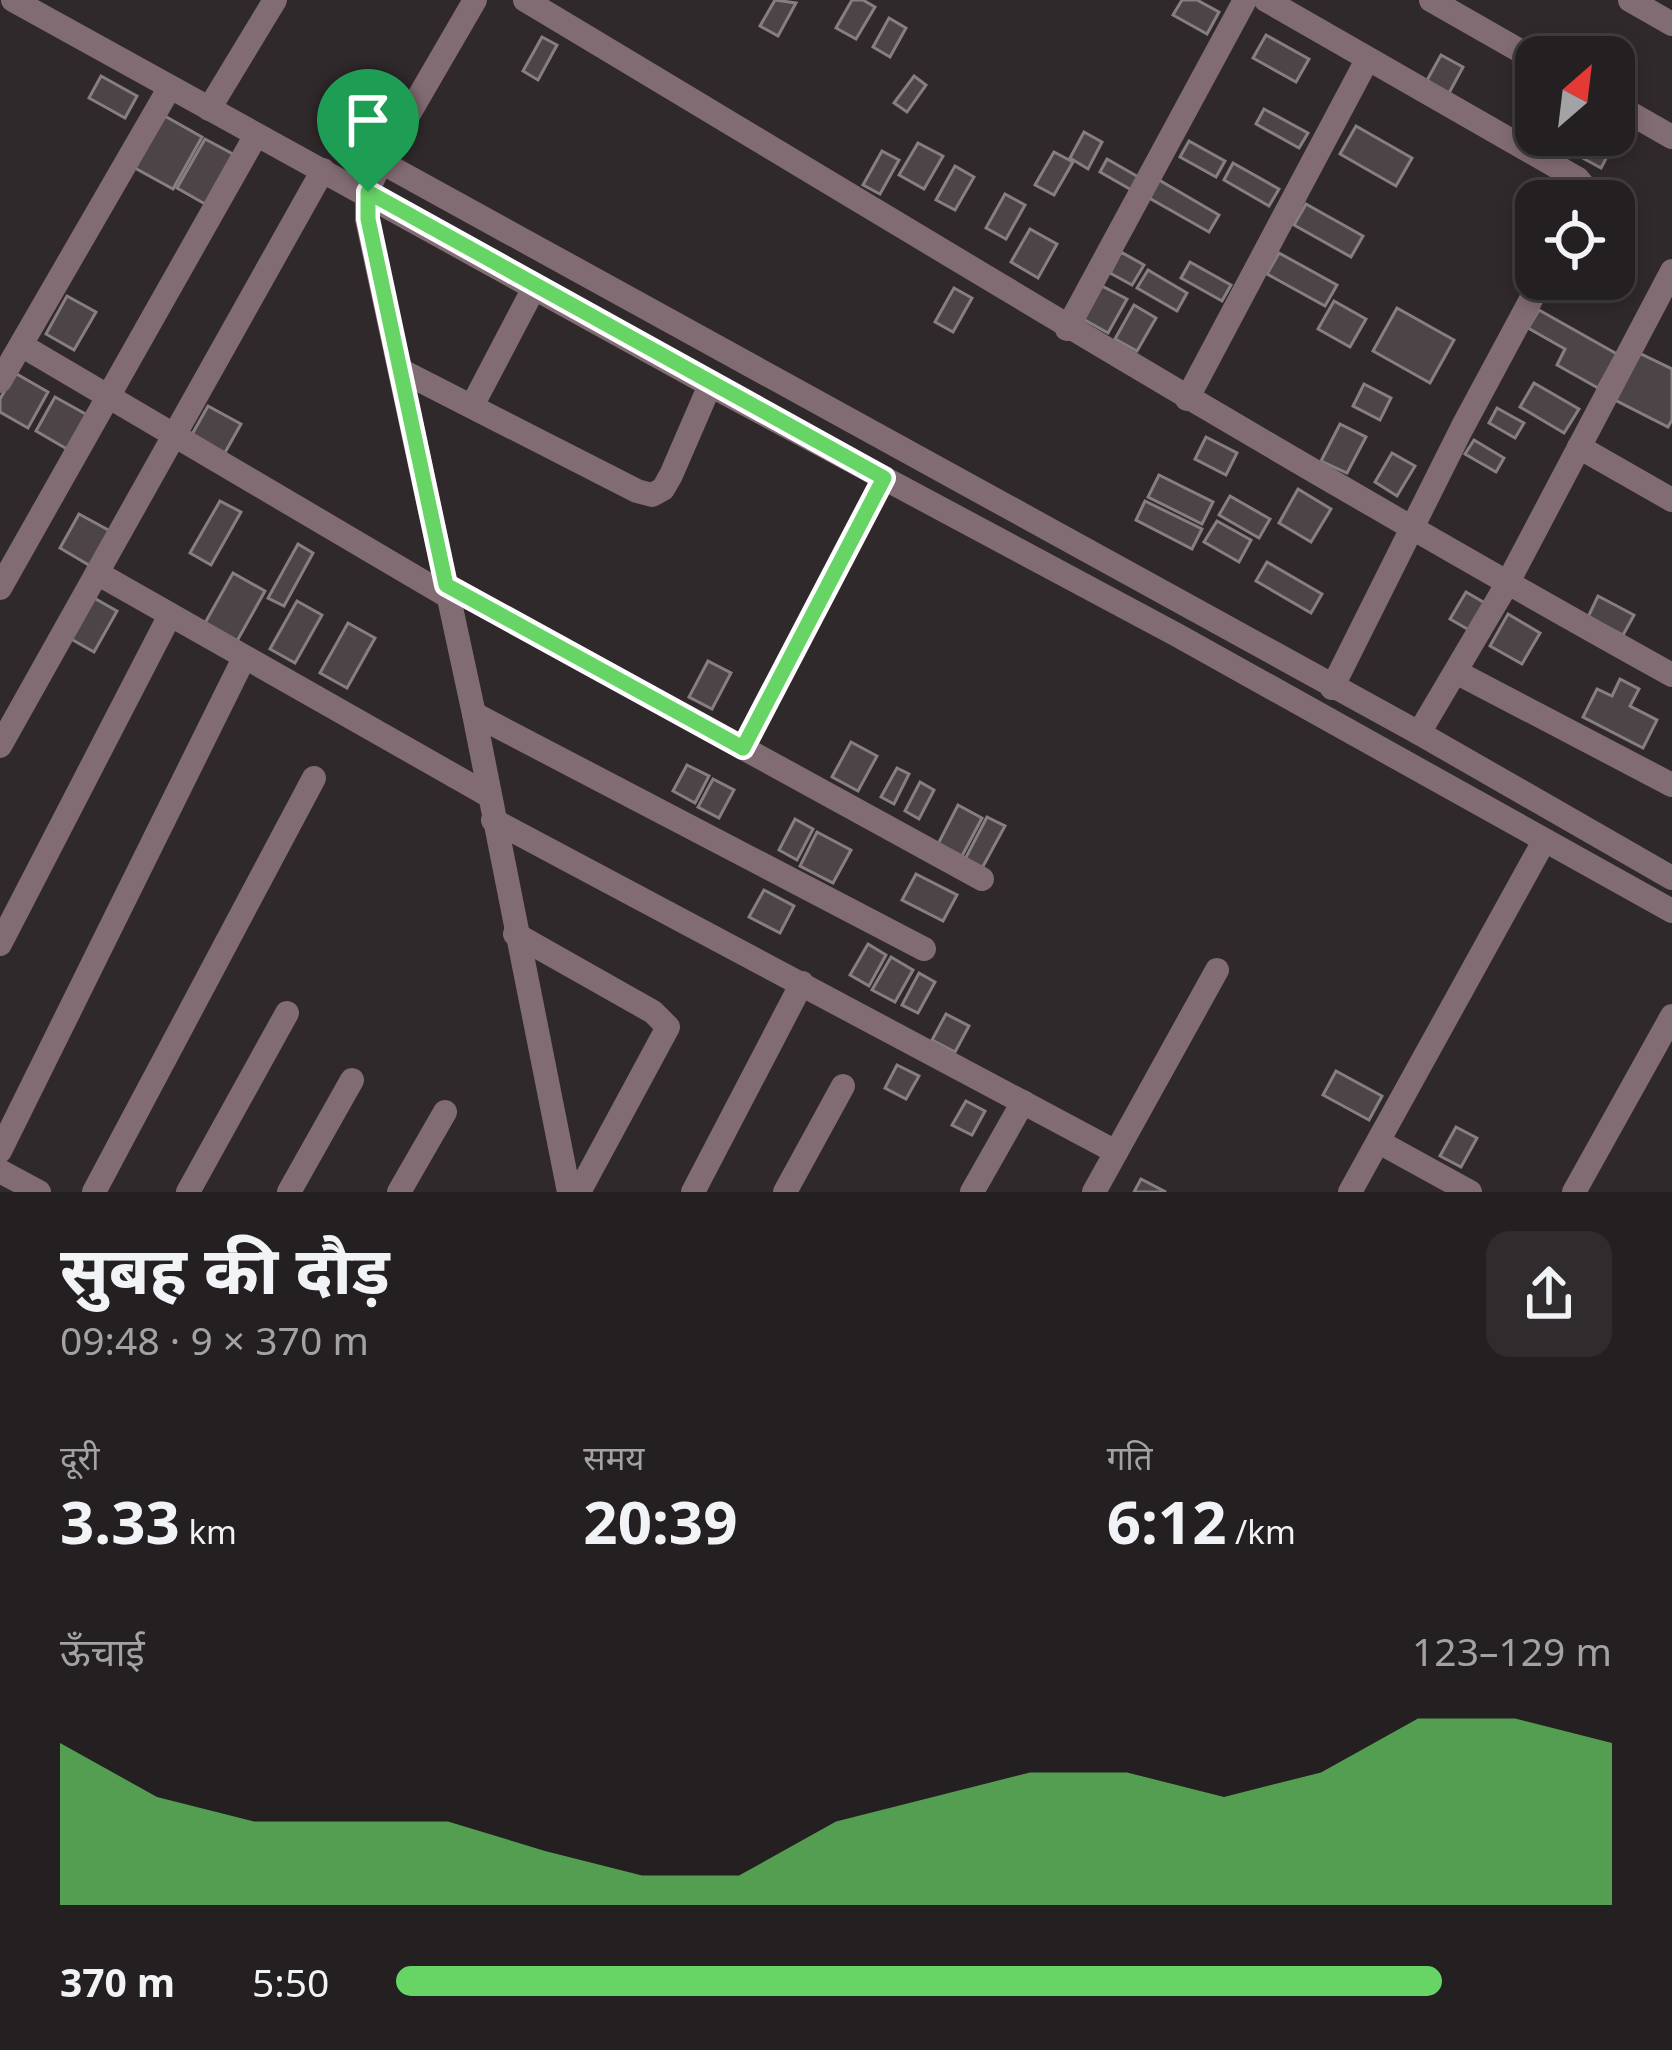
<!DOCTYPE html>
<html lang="hi">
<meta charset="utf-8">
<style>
body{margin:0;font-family:"Noto Sans","Noto Sans Devanagari",sans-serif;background:#302c2d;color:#f1f3f6;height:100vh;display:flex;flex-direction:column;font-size:45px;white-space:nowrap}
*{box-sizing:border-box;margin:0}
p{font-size:39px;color:#a3a2a5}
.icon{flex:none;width:66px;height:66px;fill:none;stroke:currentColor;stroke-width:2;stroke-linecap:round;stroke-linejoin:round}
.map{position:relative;height:1192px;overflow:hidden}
.drawer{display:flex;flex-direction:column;background:#241f20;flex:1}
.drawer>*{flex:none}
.needle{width:78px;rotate:28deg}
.controls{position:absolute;left:1515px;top:36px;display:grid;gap:24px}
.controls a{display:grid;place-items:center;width:120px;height:120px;border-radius:24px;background:#241f20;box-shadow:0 6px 18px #0003,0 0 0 3px #413d3e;font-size:60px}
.pin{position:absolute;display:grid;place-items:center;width:102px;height:102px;color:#fff;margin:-123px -51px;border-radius:50% 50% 50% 0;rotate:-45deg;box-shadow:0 0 12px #0007}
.pin .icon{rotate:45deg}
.round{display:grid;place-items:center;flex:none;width:126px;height:126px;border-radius:24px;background:#302c2d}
.head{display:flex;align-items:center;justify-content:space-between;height:204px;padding:0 60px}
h1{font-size:66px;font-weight:700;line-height:90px}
.metrics{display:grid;grid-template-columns:repeat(3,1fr);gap:18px;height:204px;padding:12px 60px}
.metrics div{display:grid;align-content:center}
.metrics b{font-size:60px;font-weight:700}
.metrics small{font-size:33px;font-weight:400}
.metrics p{font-size:33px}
.chart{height:336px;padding:24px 60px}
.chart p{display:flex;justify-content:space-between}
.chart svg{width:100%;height:216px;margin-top:12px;fill:#67d466;opacity:.7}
ul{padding:0 60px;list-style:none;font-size:39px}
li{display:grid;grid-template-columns:192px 144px 1fr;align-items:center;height:90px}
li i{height:30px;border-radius:15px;background:#67d466}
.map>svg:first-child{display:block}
.building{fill:#4c4447;stroke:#877e81;stroke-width:3}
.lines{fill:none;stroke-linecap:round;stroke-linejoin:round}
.street{stroke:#826c74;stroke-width:24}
.route-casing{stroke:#fff;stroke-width:24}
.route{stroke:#67d466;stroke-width:15}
</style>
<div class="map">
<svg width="1672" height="1192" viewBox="0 0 1672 1192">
<rect width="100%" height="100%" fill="#30292b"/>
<g class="building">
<path d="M775,0l21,3 -18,33 -18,-10z"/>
<path d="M852,0h11l12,7 -19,32 -20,-11z"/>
<path d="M1182,0h15l22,12 -12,22 -34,-19z"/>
<path d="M889,18l17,10 -16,29 -17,-10z"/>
<path d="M1266,35l43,24 -13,23 -43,-24z"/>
<path d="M542,37l15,8 -19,35 -15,-9z"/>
<path d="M1441,55l22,12 -15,28 -22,-13z"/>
<path d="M101,76l36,20 -12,22 -36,-20z"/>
<path d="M914,76l12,9 -19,27 -13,-9z"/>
<path d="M1264,109l44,24 -9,15 -43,-24z"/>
<path d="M163,115l39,22 -29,52 -40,-22z"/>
<path d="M1356,126l56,32 -16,28 -56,-32z"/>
<path d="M1084,132l18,10 -14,27 -18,-11z"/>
<path d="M1589,135h17l10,5 -15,28 -24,-13z"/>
<path d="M205,139l28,15 -28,50 -28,-16z"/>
<path d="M1189,141l36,20 -9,16 -36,-20z"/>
<path d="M918,143l25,13 -19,33 -25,-14z"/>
<path d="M882,151l17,9 -19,34 -17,-9z"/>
<path d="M1054,152l19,10 -19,33 -19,-10z"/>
<path d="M1107,159l35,20 -7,13 -35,-20z"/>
<path d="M1233,163l46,26 -10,17 -45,-26z"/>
<path d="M955,166l19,11 -19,33 -19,-10z"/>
<path d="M1159,180l60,35 -10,17 -60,-34z"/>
<path d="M1005,194l20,11 -19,34 -20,-11z"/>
<path d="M1306,204l57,32 -12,21 -57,-32z"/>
<path d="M1030,229l27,15 -19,34 -27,-16z"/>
<path d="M1121,252l23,13 -12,20 -22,-12z"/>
<path d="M1279,253l58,32 -12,21 -58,-32z"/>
<path d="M1190,262l41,23 -9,16 -41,-23z"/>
<path d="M1148,270l39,23 -10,18 -40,-23z"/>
<path d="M1102,286l25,13 -19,34 -25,-14z"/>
<path d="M954,288l18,10 -19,34 -18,-10z"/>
<path d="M67,296l29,16 -22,38 -28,-16z"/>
<path d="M1334,301l32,18 -16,28 -32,-18z"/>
<path d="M1134,305l22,13 -19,33 -22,-12z"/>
<path d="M1397,308l57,32 -24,43 -57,-32z"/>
<path d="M1539,310l78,44 -19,34 -41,-23 8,-16 -37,-21z"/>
<path d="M1637,352l35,17v51l-4,7 -55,-28z"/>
<path d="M15,373l33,19 -20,36 -28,-16v-13z"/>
<path d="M1534,383l45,26 -15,24 -44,-26z"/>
<path d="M1364,384l27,14 -11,22 -27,-14z"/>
<path d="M55,397l36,20 -19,35 -36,-21z"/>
<path d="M208,406l33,18 -18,32 -33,-18z"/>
<path d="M1497,408l27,15 -9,15 -26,-15z"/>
<path d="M1340,424l26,13 -19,36 -26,-12z"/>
<path d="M1206,437l31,16 -11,22 -31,-16z"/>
<path d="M1474,440l30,18 -8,14 -31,-18z"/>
<path d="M1392,453l23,13 -18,30 -22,-14z"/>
<path d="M1159,475l54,27 -11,22 -54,-27z"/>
<path d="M1298,489l33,20 -20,33 -32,-19z"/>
<path d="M1230,496l40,23 -11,19 -40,-23z"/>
<path d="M220,501l21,11 -30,53 -21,-12z"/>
<path d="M1145,501l57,28 -10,20 -56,-29z"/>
<path d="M79,514l33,18 -20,35 -32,-19z"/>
<path d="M1217,521l34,19 -12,22 -35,-20z"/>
<path d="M298,544l15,9 -29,53 -16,-8z"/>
<path d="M1267,562l55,32 -11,19 -55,-32z"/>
<path d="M233,573l32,18 -28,50 -32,-18z"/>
<path d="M1466,592l19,11 -16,27 -19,-11z"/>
<path d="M1598,596l36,19 -11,20 -35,-18z"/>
<path d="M94,598l23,13 -23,41 -23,-13z"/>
<path d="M297,601l25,14 -27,48 -25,-14z"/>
<path d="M1508,614l32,19 -18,31 -32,-18z"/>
<path d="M348,623l27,15 -28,50 -27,-15z"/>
<path d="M708,661l23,12 -19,36 -23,-12z"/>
<path d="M1620,679l19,10 -9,17 27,14 -14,28 -60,-31 14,-28 15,7z"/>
<path d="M851,742l26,14 -19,35 -26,-14z"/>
<path d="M687,765l22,11 -14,27 -22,-12z"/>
<path d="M897,768l12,6 -15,30 -13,-7z"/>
<path d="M713,779l21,11 -15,28 -21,-11z"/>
<path d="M920,782l14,8 -15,29 -14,-8z"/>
<path d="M958,805l24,13 -20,38 -24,-12z"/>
<path d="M987,817l18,9 -24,44 -17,-9z"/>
<path d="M795,819l18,10 -16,31 -18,-10z"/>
<path d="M817,832l34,18 -18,33 -33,-17z"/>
<path d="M916,874l41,21 -14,26 -41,-21z"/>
<path d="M764,890l30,16 -14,27 -31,-16z"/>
<path d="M868,944l18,11 -17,31 -19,-11z"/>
<path d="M891,957l22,13 -18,32 -23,-12z"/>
<path d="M919,973l16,9 -17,31 -16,-8z"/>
<path d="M946,1014l23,12 -14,26 -23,-12z"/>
<path d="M897,1065l22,11 -13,23 -21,-11z"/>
<path d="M1336,1071l46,25 -13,24 -46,-25z"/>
<path d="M966,1101l19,10 -13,24 -20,-10z"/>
<path d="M1456,1127l21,11 -16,29 -21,-11z"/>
<path d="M1141,1179l25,13h-32z"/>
</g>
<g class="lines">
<g class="street">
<path d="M13,0l697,385 467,250 495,276"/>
<path d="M475,0l-94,162 -14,30v27l107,495 95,478"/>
<path d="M525,0c381,228 759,460 1147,675"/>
<path d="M1266,0l312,179 9,11 -4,11"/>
<path d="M1431,0l105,60"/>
<path d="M1630,0l42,24"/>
<path d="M1614,104l58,33"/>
<path d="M209,109l66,-109"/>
<path d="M381,162l1038,571 253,145"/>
<path d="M1067,329l178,-329"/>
<path d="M21,345l428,252"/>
<path d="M400,370l237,121 15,4 11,-6 8,-14 39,-90"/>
<path d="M0,381l170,-294"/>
<path d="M1187,399l180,-339"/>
<path d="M472,406l63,-120"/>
<path d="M1579,447l93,53"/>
<path d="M97,573l391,222"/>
<path d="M446,585l536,294"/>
<path d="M0,588l256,-453"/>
<path d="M1456,672l216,113"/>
<path d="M1332,688l130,-260 80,-149"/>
<path d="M474,714l450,235"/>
<path d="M1419,733l88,-149 165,-313"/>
<path d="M0,746l323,-576"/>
<path d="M743,748l141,-270"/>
<path d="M493,820l623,332"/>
<path d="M515,934l138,78 15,15 -89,165"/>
<path d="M0,944l170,-329"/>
<path d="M1379,1142l91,50"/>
<path d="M0,1151l244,-493"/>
<path d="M0,1171l39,21"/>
<path d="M94,1192l220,-414"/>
<path d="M188,1192l99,-179"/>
<path d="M289,1192l63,-112"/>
<path d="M399,1192l46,-80"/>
<path d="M693,1192l109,-209"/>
<path d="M785,1192l58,-106"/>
<path d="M972,1192l51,-90"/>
<path d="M1094,1192l123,-222"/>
<path d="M1350,1192l194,-351"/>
<path d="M1574,1192l98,-176"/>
</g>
</g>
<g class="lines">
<g class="route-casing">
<path id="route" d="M368,192l516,286 -141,270 -297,-163 -78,-366z"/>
</g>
<use href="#route" class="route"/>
</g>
</svg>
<div class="controls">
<a><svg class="needle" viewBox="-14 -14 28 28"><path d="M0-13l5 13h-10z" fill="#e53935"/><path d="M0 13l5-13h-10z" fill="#a3a2a5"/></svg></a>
<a><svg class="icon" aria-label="locate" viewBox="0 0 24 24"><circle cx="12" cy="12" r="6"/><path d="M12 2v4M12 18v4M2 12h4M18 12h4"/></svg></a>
</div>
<div class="pin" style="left:368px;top:192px;background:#1e9e55"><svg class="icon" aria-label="arrive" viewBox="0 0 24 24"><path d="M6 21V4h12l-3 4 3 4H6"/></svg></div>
</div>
<section class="drawer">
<div class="head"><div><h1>सुबह की दौड़</h1><p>09:48 · 9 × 370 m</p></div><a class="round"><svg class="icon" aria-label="share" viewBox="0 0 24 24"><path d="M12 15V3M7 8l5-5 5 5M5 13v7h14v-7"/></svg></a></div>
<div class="metrics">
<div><p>दूरी</p><b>3.33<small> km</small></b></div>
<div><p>समय</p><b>20:39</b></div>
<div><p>गति</p><b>6:12<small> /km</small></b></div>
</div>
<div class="chart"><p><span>ऊँचाई</span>123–129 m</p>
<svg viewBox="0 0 160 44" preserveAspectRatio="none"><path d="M0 44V11L10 22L20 27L30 27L40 27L50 33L60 38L70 38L80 27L90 22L100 17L110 17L120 22L130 17L140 6L150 6L160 11V44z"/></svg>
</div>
<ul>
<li><b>370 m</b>5:50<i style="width:86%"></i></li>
</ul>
</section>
